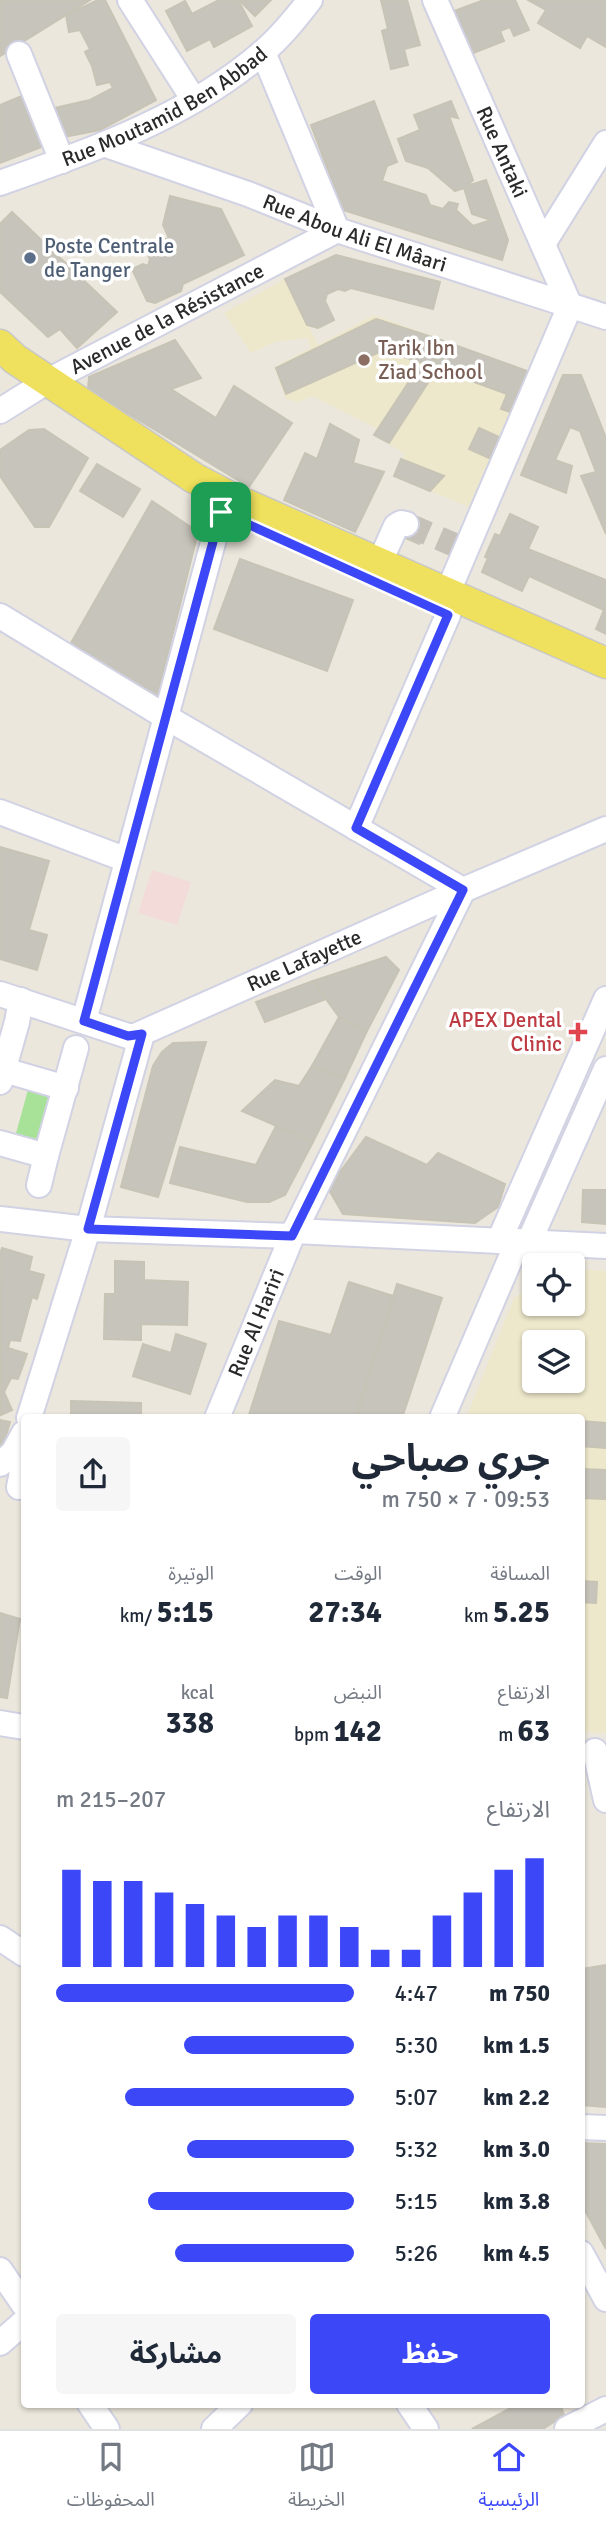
<!DOCTYPE html>
<html lang="ar">
<meta charset="utf-8">
<style>
body{margin:0;font-family:Signika,"Noto Sans Arabic",sans-serif;background:#f6f6f7;color:#1f2937;direction:rtl;height:100vh;display:flex;flex-direction:column;font-size:26px;white-space:nowrap}
*{box-sizing:border-box;margin:0}
p{font-size:23px;color:#747a83}
.icon{flex:none;width:38px;height:38px;fill:none;stroke:currentColor;stroke-width:2;stroke-linecap:round;stroke-linejoin:round}
.map{position:relative;flex:1;overflow:hidden;direction:ltr}
.side{position:absolute;left:21px;top:1414px;width:564px;height:994px;display:flex;flex-direction:column;background:#fff;border-radius:7px;box-shadow:0 2px 5px #0004;direction:rtl}
.side>*{flex:none}
.fabs{position:absolute;left:522px;top:1253px;display:grid;gap:14px}
.fabs a{display:grid;place-items:center;width:63px;height:63px;border-radius:7px;background:#fff;box-shadow:0 2px 5px #0004;font-size:35px}
.pin{position:absolute;display:grid;place-items:center;width:60px;height:60px;color:#fff;margin:-30px;border-radius:14px;box-shadow:0 4px 10px #0006}
.round{display:grid;place-items:center;flex:none;width:74px;height:74px;border-radius:7px;background:#f6f6f7}
.overview{display:flex;align-items:center;justify-content:space-between;height:119px;padding:0 35px}
h1{font-size:38px;font-weight:700;line-height:52px}
.metrics{display:grid;grid-template-columns:repeat(3,1fr);gap:10px;height:119px;padding:7px 35px}
.metrics div{display:grid;align-content:center}
.metrics b{font-size:30px;font-weight:700}
.metrics small{font-size:19px;font-weight:400}
.metrics p{font-size:19px}
.chart{height:196px;padding:14px 35px}
.chart p{display:flex;justify-content:space-between}
.chart svg{width:100%;height:126px;margin-top:7px;stroke:#3c47f8;stroke-width:6}
.cta{display:flex;gap:14px;margin-top:auto;padding:14px 35px}
.cta a{flex:1;height:80px;border-radius:7px;background:#3c47f8;color:#fff;font-size:28px;font-weight:700;line-height:80px;text-align:center}
.cta a+a{background:#f6f6f7;color:#1f2937}
ul{padding:0 35px;list-style:none;font-size:23px}
li{display:grid;grid-template-columns:112px 84px 1fr;align-items:center;height:52px}
li i{height:18px;border-radius:9px;background:#3c47f8}
.dock{display:flex;justify-content:space-around;align-items:center;height:98px;border-top:2px solid #e0e1e3;background:#fff;font-size:19px;color:#747a83}
.dock a{display:grid;justify-items:center;gap:4px}
.dock .on{color:#3c47f8}
.map>svg:first-child{display:block}
.education{fill:#ede7cb;fill-rule:evenodd}
.medical{fill:#f3dbd9}
.green{fill:#a8e298}
.building{fill:#c7c4bb;stroke:#c7c3b5;stroke-width:2}
.lines{fill:none;stroke-linecap:round;stroke-linejoin:round}
.minor-tunnel{stroke:#c5c1b8;stroke-width:24;stroke-dasharray:24 12;stroke-linecap:butt}
.minor-casing{stroke:#d1d2e3;stroke-width:28}
.major-casing{stroke:#c8c8c8;stroke-width:33}
.minor{stroke:#fff;stroke-width:24}
.major{stroke:#efe05d;stroke-width:30}
.route-casing{stroke:#fff;stroke-width:14}
.route{stroke:#3c47f8;stroke-width:9}
.service-dot{fill:#5c6f8a;stroke:#fff;stroke-width:2.5}
.education-dot{fill:#8d6e63;stroke:#fff;stroke-width:2.5}
.health-dot{fill:#e0444e;stroke:#fff;stroke-width:2.5}
.labels{text-anchor:middle;stroke-width:7;stroke-linejoin:round;paint-order:stroke}
.street-label{font-size:21px;fill:#2a2a2a;stroke:#fff}
.service-label{font-size:21px;fill:#4e5e75;stroke:#fff;text-anchor:start}
.education-label{font-size:21px;fill:#785e54;stroke:#fff;text-anchor:start}
.health-label{font-size:21px;fill:#be3a42;stroke:#fff;text-anchor:end}
</style>
<div class="map">
<svg width="606" height="2429" viewBox="0 0 606 2429">
<rect width="100%" height="100%" fill="#ece7dc"/>
<g class="education">
<path d="M285,279l33,66 56,-30 75,27 -12,27 70,25 -5,14 8,4 -41,95 -75,-31 11,-22 -31,-19 2,-7 -64,-32 -13,6 -13,-3 -12,-32 37,-19 -4,-10 -32,4 -24,11 -27,-40z"/>
<path d="M572,1269l34,2v462l-25,-1v-314h-115l48,-120 20,-11v17h38zM534,1342h38v39h-38z"/>
</g>
<path class="medical" d="M152,870l39,12 -14,43 -39,-12z"/>
<path class="green" d="M29,1086l21,6 -14,51 -21,-6z"/>
<g class="building">
<path d="M0,0h90l-90,56z"/>
<path d="M98,0h7l51,100 -56,30 -42,8 -8,-29 40,-9 23,-12 -3,-6 -13,3 -5,-19 -7,-14 5,-3 -10,-19 -11,2 -3,-17z"/>
<path d="M219,0h19l14,26 -38,21 -4,-8 -23,12 -21,-40 19,-10 7,13z"/>
<path d="M239,0h32l-16,16z"/>
<path d="M381,0h26l13,45 -16,4 4,16 -17,4 -9,-38 6,-2z"/>
<path d="M484,0h31l14,30 -15,6 -4,-9 -10,4 4,10 -33,13 -17,-43z"/>
<path d="M528,0h78v47l-19,-11 -7,12 -42,-25 8,-13z"/>
<path d="M24,95l28,48 -52,20v-58z"/>
<path d="M374,101l23,61 -10,4 -5,15 44,14 4,10 13,4 6,-7 9,2 -2,6 17,16 18,-6 -19,-6 -8,-26 -9,3 -27,-23 -22,-7 -8,-22 22,-9 -6,-15 37,-14 7,17 -9,-2 24,64 -6,6 19,-6 22,60 -6,20 -159,-50 -32,-85z"/>
<path d="M170,196l51,13 23,46 -61,29 -2,7 -26,12 -8,-2 -15,-32 11,-5 5,2 2,-7 -6,-13 25,-8 -6,-13z"/>
<path d="M12,212l105,100 -40,36 -17,-19 -12,8 -48,-45v-68z"/>
<path d="M336,255l104,27 -7,27 -82,-21 -6,3 -7,-2 -11,5 -2,7 9,19 -16,8 -11,-3 -22,-46z"/>
<path d="M376,319l62,20 -2,29 -52,-18 -98,44 -10,-26z"/>
<path d="M438,339l89,32 -17,41 -9,-3 6,-15 -71,-26z"/>
<path d="M175,340l26,38 -30,11 45,29 18,-32 58,37 -43,64 -161,-98 1,-12z"/>
<path d="M418,368l15,7 -44,68 -15,-8z"/>
<path d="M563,375h18l25,63v96l-25,-58 15,-4 -16,-41 -10,-4 -15,33 17,6 -6,27 -45,-18z"/>
<path d="M330,424l29,16 -6,23 31,9 -29,60 -71,-32 21,-47 12,6z"/>
<path d="M479,428l20,9 -10,21 -20,-9z"/>
<path d="M44,429l44,29 -39,69h-14l-35,-51v-26l29,-20z"/>
<path d="M401,459l43,17 -14,15 -36,-15z"/>
<path d="M97,464l43,25 -17,28 -43,-26z"/>
<path d="M152,501l46,31 -41,165 -86,-54z"/>
<path d="M510,514l28,13 -10,22 78,31v54l-10,-5 8,-19 -75,-34 -7,15 -40,-19 6,-14 -3,-1 10,-23 5,2z"/>
<path d="M409,516l19,8 -9,20 -18,-8z"/>
<path d="M240,559l113,41 -26,71 -113,-42z"/>
<path d="M0,847l49,14 -20,69 18,5 -10,35 -37,-11z"/>
<path d="M386,957l13,13 -32,61 -28,-14 -26,-36z"/>
<path d="M313,981l13,18 -61,23 -9,-20z"/>
<path d="M339,1017l28,14 -22,47 -33,-12z"/>
<path d="M206,1042l-48,155 -37,-10 32,-121 9,-14 11,-9z"/>
<path d="M312,1066l33,12 -32,64 -71,-31 33,-31 24,6z"/>
<path d="M276,1126l37,16 -28,53 -16,7h-22l-77,-19 10,-36 76,18z"/>
<path d="M366,1137l61,28 11,-12 67,31 -7,23 -23,16 -132,-9 -15,-26z"/>
<path d="M583,1190h23v34l-24,-2z"/>
<path d="M2,1248l30,9 -3,14 15,4 -7,24 -5,-2 -12,44 -10,-1 -2,8 19,6 -9,25 -7,-1 -7,14 8,18 -11,5 -1,-161z"/>
<path d="M115,1261l29,1v18l44,2 -1,43 -46,-1v16l-37,-1 1,-45h10z"/>
<path d="M349,1282l44,14 -37,122h-47l-7,-3 -1,3h-53l31,-97 52,14z"/>
<path d="M397,1284l45,14 -40,120h-46z"/>
<path d="M176,1334l30,10 -16,50 -57,-18 10,-32 28,9z"/>
<path d="M71,1401l70,2v15h-70z"/>
<path d="M0,1420l10,2 -9,31h-1z"/>
<path d="M581,1421l25,2v25l-25,-2z"/>
<path d="M581,1469l25,1v29l-25,-1z"/>
<path d="M581,1581l16,1 -1,21 -15,-1z"/>
<path d="M0,1613l20,6 -13,79 -7,-1z"/>
<path d="M606,1965v142l-25,-2v-136z"/>
<path d="M581,2143l25,1v105l-25,-46z"/>
<path d="M518,2404h42l4,11 -21,14h-71z"/>
</g>
<g class="lines">
<path class="minor-tunnel" d="M406,524l60,26"/>
<g class="minor-casing">
<g id="minor">
<path d="M130,0l64,100"/>
<path id="s1" d="M435,0l135,306 -123,288"/>
<path d="M263,52l74,178"/>
<path d="M19,54l43,107"/>
<path id="s2" d="M106,145l142,49 89,36 269,87"/>
<path id="s3" d="M0,183c92,-33 188,-66 263,-131 18,-15 33,-34 47,-52"/>
<path d="M543,244l63,-101"/>
<path id="s4" d="M0,411l48,-30 289,-151"/>
<path d="M379,564l17,-38 5,-3 5,1"/>
<path d="M0,616l166,101 297,173"/>
<path d="M0,812l127,48"/>
<path d="M356,828l92,-213"/>
<path id="s5" d="M0,994l128,42h7l328,-146 143,-61"/>
<path d="M84,1021l134,-497 10,-28"/>
<path d="M4,1070l62,18"/>
<path d="M0,1082l17,-60 4,-22"/>
<path d="M0,1143l46,13 30,-108"/>
<path d="M39,1185l7,-29"/>
<path d="M0,1219l88,10 204,7"/>
<path d="M294,1231l312,15"/>
<path d="M499,1241l107,-242"/>
<path d="M529,1242l77,-173"/>
<path d="M29,1418l59,-189 54,-195"/>
<path id="s6" d="M217,1418l75,-182 171,-346"/>
<path d="M442,1418l76,-177"/>
<path d="M0,1464l13,-11 11,-20"/>
<path d="M19,1487l4,-20"/>
<path d="M0,1723l24,4"/>
<path d="M595,1751l11,49"/>
<path d="M0,1938l24,16"/>
<path d="M581,2127l25,1"/>
<path d="M581,2253l25,46"/>
<path d="M0,2270l24,35"/>
<path d="M0,2343l24,-21"/>
<path d="M90,2404l17,25"/>
<path d="M409,2404l17,25"/>
<path d="M214,2429l26,-25"/>
<path d="M567,2429l39,-20"/>
</g>
</g>
<g class="major-casing">
<path id="major" d="M0,345l15,14 179,119 40,21 372,164"/>
</g>
<use href="#minor" class="minor"/>
<use href="#major" class="major"/>
</g>
<g class="lines">
<g class="route-casing">
<path id="route" d="M221,512l227,103 -92,213 107,62 -171,346 -204,-7 54,-195 -14,2 -44,-15z"/>
</g>
<use href="#route" class="route"/>
</g>
<circle class="service-dot" cx="30" cy="258" r="7"/>
<circle class="education-dot" cx="364" cy="360" r="7"/>
<path class="health-dot" d="M574.5 1021.5h7v7h7v7h-7v7h-7v-7h-7v-7h7z"/>
<g class="labels">
<g class="street-label">
<text dy="7" stroke="none"><textPath href="#s3" startOffset="182">Rue Moutamid Ben Abbad</textPath></text>
<text dy="7" stroke="none"><textPath href="#s1" startOffset="166">Rue Antaki</textPath></text>
<text dy="7" stroke="none"><textPath href="#s2" startOffset="264">Rue Abou Ali El Mâari</textPath></text>
<text dy="7" stroke="none"><textPath href="#s4" startOffset="191">Avenue de la Résistance</textPath></text>
<text dy="7" stroke="none"><textPath href="#s5" startOffset="327">Rue Lafayette</textPath></text>
<text dy="7" stroke="none"><textPath href="#s6" startOffset="103">Rue Al Hariri</textPath></text>
</g>
<g class="service-label">
<text x="44" y="253">Poste Centrale<tspan x="44" dy="24">de Tanger</tspan></text>
</g>
<g class="education-label">
<text x="378" y="355">Tarik Ibn<tspan x="378" dy="24">Ziad School</tspan></text>
</g>
<g class="health-label">
<text x="562" y="1027">APEX Dental<tspan x="562" dy="24">Clinic</tspan></text>
</g>
</g>
</svg>
<div class="fabs">
<a><svg class="icon" aria-label="locate" viewBox="0 0 24 24"><circle cx="12" cy="12" r="6"/><path d="M12 2v4M12 18v4M2 12h4M18 12h4"/></svg></a>
<a><svg class="icon" aria-label="layers" viewBox="0 0 24 24"><path d="M12 4l9 5-9 5-9-5zM3 14l9 5 9-5"/></svg></a>
</div>
<div class="pin" style="left:221px;top:512px;background:#1e9e55"><svg class="icon" aria-label="arrive" viewBox="0 0 24 24"><path d="M6 21V4h12l-3 4 3 4H6"/></svg></div>
<section class="side">
<div class="overview"><div><h1>جري صباحي</h1><p>09:53 · 7 × 750 m</p></div><a class="round"><svg class="icon" aria-label="share" viewBox="0 0 24 24"><path d="M12 15V3M7 8l5-5 5 5M5 13v7h14v-7"/></svg></a></div>
<div class="metrics">
<div><p>المسافة</p><b>5.25<small> km</small></b></div>
<div><p>الوقت</p><b>27:34</b></div>
<div><p>الوتيرة</p><b>5:15<small> /km</small></b></div>
</div>
<div class="metrics">
<div><p>الارتفاع</p><b>63<small> m</small></b></div>
<div><p>النبض</p><b>142<small> bpm</small></b></div>
<div><p>kcal</p><b>338</b></div>
</div>
<div class="chart"><p><span>الارتفاع</span>207–215 m</p>
<svg viewBox="0 0 160 44" preserveAspectRatio="none"><path d="M5 44V10M15 44V14M25 44V14M35 44V18M45 44V22M55 44V26M65 44V30M75 44V26M85 44V26M95 44V30M105 44V38M115 44V38M125 44V26M135 44V18M145 44V10M155 44V6"/></svg>
</div>
<ul>
<li><b>750 m</b>4:47<i style="width:100%"></i></li>
<li><b>1.5 km</b>5:30<i style="width:57%"></i></li>
<li><b>2.2 km</b>5:07<i style="width:77%"></i></li>
<li><b>3.0 km</b>5:32<i style="width:56%"></i></li>
<li><b>3.8 km</b>5:15<i style="width:69%"></i></li>
<li><b>4.5 km</b>5:26<i style="width:60%"></i></li>
</ul>
<div class="cta"><a>حفظ</a><a>مشاركة</a></div>
</section>
</div>
<nav class="dock">
<a class="on"><svg class="icon" aria-label="home" viewBox="0 0 24 24"><path d="M3 11l9-7 9 7M6 9v11h12V9"/></svg>الرئيسية</a>
<a><svg class="icon" aria-label="map" viewBox="0 0 24 24"><path d="M3 6l6-2 6 2 6-2v14l-6 2-6-2-6 2zM9 4v14M15 6v14"/></svg>الخريطة</a>
<a><svg class="icon" aria-label="saved" viewBox="0 0 24 24"><path d="M7 4h10v16l-5-4-5 4z"/></svg>المحفوظات</a>
</nav>
